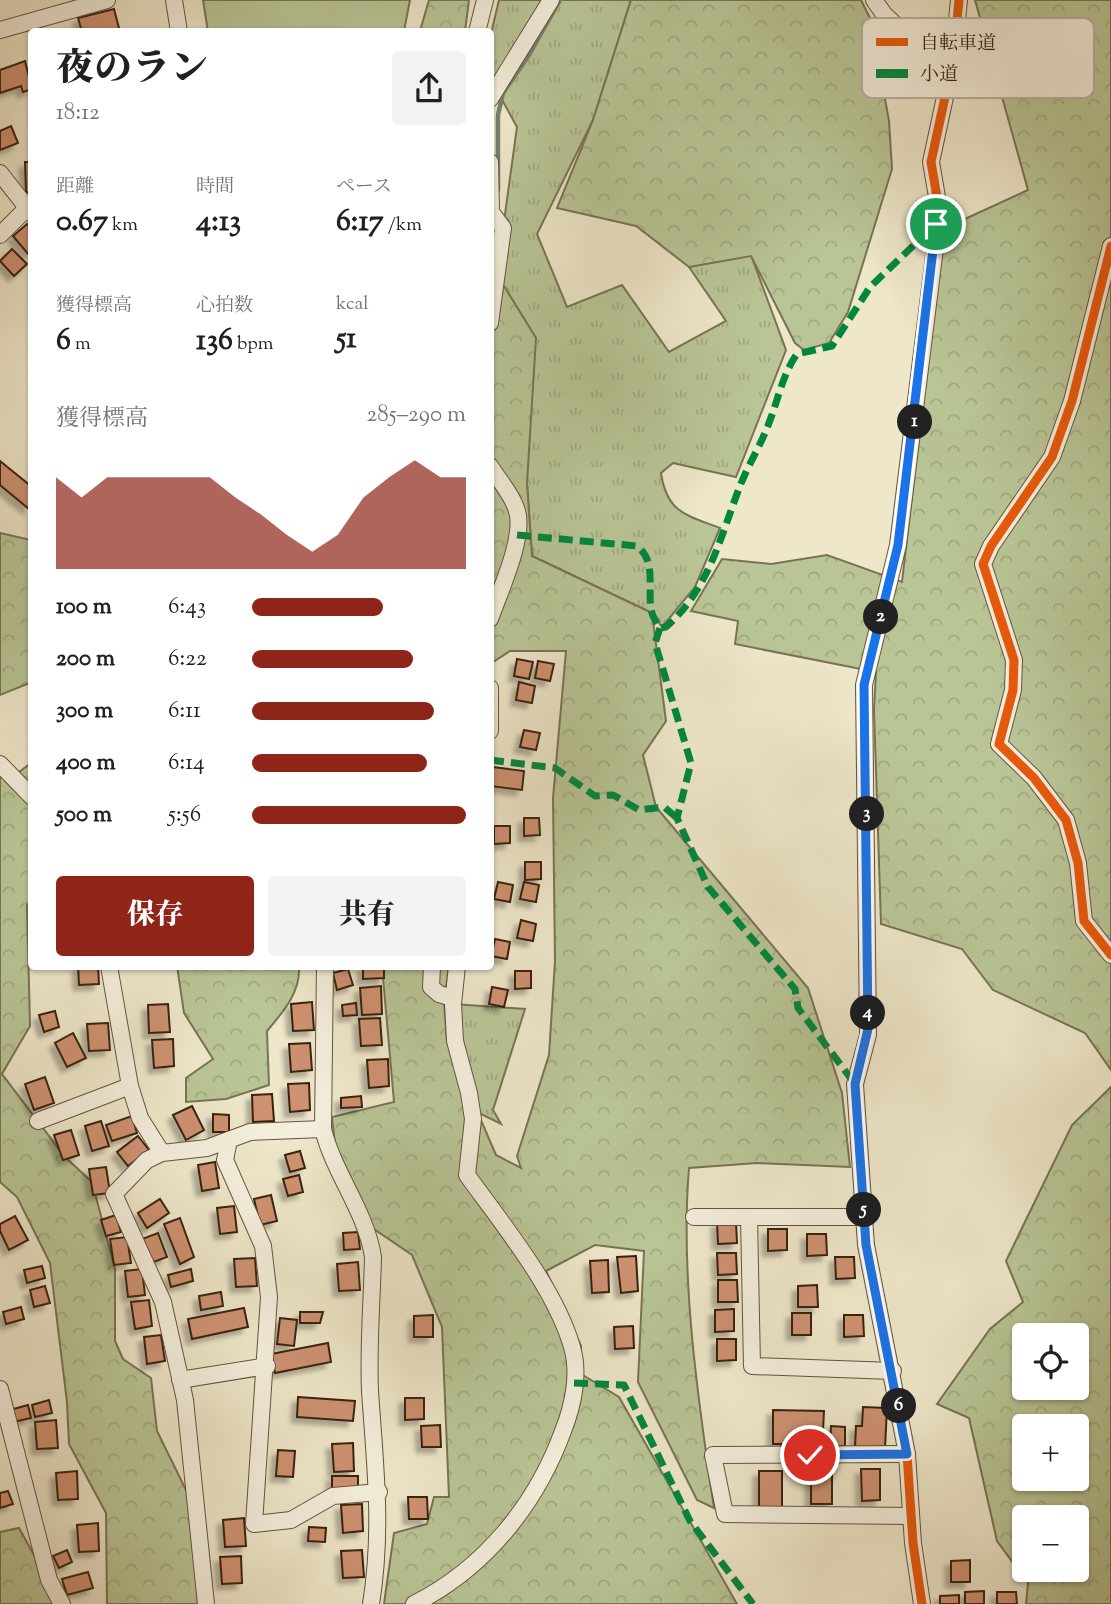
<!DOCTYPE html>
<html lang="ja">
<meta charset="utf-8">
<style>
body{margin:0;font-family:"Sorts Mill Goudy","Noto Serif JP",serif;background:#f2f2f2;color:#202124;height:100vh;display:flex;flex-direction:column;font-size:26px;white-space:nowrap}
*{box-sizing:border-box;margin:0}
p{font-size:23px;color:#757577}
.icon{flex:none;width:38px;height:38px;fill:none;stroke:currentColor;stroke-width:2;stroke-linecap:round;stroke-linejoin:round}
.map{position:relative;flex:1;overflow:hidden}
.side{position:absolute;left:28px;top:28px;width:466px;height:942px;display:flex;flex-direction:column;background:#fff;border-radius:7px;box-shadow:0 2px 5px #0004}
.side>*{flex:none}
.fabs{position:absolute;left:1012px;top:1323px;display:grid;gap:14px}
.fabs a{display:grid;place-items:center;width:77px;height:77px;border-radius:7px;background:#fff;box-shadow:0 2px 5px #0004;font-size:35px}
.pin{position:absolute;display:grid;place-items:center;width:60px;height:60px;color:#fff;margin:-30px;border:4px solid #fff;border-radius:50%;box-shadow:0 2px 7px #0007}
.km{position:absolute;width:35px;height:35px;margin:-18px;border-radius:50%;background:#222;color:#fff;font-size:19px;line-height:35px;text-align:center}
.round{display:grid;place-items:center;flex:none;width:74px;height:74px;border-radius:7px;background:#f2f2f2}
.summary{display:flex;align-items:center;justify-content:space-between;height:119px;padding:0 28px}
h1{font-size:38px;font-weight:800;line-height:52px}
.figures{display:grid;grid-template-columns:repeat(3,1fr);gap:10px;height:119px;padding:7px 28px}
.figures div{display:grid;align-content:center}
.figures b{font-size:30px;font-weight:800}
.figures small{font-size:19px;font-weight:400}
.figures p{font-size:19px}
.chart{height:196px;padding:14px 28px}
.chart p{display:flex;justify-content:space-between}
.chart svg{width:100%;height:126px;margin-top:7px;fill:#8f2418;opacity:.7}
.action{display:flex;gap:14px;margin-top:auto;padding:14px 28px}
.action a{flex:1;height:80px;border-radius:7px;background:#8f2418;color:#fff;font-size:28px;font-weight:800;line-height:80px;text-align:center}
.action a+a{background:#f2f2f2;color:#202124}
ul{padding:0 28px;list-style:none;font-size:23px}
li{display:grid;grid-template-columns:112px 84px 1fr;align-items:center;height:52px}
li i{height:18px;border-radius:9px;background:#8f2418}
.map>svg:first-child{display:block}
.grass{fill:url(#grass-tufts);stroke:#797353;stroke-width:2}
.forest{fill:url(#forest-crowns);stroke:#797353;stroke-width:2;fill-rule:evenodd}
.garden{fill:#b9c596;stroke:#797353;stroke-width:2}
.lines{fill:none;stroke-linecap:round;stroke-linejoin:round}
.stream{stroke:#748170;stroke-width:4.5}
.building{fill:#ce9171;stroke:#392110;stroke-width:2;filter:url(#shadow)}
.minor-casing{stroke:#66523e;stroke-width:18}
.minor{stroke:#f4efdd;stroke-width:16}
.quiet{stroke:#00873e;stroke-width:7;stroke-dasharray:14 7;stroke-linecap:butt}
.cycleway-casing{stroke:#f4efdd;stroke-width:13}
.cycleway{stroke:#e8590c;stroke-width:9}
.route-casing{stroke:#fff;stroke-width:14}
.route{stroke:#1a73e8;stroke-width:9}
.key{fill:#f4efdd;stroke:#bcb1a0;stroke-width:2}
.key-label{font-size:19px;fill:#392110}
</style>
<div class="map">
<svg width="1111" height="1604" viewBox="0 0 1111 1604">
<defs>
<pattern id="grass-tufts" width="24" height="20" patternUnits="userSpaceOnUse" patternTransform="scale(1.75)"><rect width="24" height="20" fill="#b9c596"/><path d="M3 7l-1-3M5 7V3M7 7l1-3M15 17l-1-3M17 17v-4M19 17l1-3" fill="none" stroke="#a0a980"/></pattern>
<pattern id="forest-crowns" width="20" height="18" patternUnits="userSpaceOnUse" patternTransform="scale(1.75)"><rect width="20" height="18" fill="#b9c596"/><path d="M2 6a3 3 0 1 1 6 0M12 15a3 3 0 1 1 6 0" fill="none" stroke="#a0a980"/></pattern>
<filter id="shadow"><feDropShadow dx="-5.5" dy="5.5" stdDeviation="2" flood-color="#0004"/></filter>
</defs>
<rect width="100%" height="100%" fill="#eee7ca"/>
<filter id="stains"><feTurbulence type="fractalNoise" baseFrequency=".00286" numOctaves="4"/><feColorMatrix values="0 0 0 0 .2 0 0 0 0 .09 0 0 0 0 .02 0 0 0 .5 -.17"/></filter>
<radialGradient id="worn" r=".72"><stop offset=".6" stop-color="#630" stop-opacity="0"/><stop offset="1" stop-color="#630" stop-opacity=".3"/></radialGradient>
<g class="grass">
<path d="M499,0h132l-38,120 -56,114 30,73 55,-22 47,67 57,-31 -37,-54 62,-12 35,95 -50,127 -63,-14 -12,10c6,40 25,42 59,55l-25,59 -33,40 -10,-14 -120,-57 -5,-73 -32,-196 22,-160 -27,-49v-40z"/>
<path d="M453,1004l72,5 -32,101 8,14 -30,-15z"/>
</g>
<g class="forest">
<path d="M429,0h40l-4,31h-45z"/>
<path d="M631,0h230l10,20 18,101 3,48 -44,143 -19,31 -25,7 -9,-7 -44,-87 -62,11 -53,-41 -79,-18 36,-88z"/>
<path d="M975,0h136v1070l-26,-37 -92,-43 -31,-41 -81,-25 -7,-214 2,-38 -141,-28 3,-23 -47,-10 31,-52 49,5 56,-9 75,27 41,-353 85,-39z"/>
<path d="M504,286l32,52 -9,145 5,73 120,57 14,108 -23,34 13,52 152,181 34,105 8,74 -93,-4 -68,5c-9,108 9,232 25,340l-17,-8 -59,-118 6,-131 -49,-6 -49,26 35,75v28l38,23 118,207h-353l10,-71 33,-9 7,-27h15l-7,-170 -30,-72 -41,-28 -35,-73 -4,-37 62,-15 -12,-136h67l-5,37 3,39 49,113 25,13 -4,-12 32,-101 6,-94 -2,-163 13,-147h-56l-20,13v-377z"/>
<path d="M0,533l31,7 1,142 -32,13z"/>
<path d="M0,762l19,10 12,-9 1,137 -5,5 3,121 -28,48 63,83 27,25 23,87v72l8,18 28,19 6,53 30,61 14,112h-94l-1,-91 -37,-69 -2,-42 -17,-139 -33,-66 -17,-15z"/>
<path d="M177,966h122c2,26 -16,46 -32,65l2,54 -43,14 -40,3v-24l27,-19 -29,-46z"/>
<path d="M1111,1087v517h-85l2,-21 -31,-42 -28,-123 -32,-14 53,-75 33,-27 -17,-41 66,-136zM1024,1335h52v53h-52zM1024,1426h52v53h-52zM1024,1517h52v53h-52z"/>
<path d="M19,1528l42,76h-61v-72z"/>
</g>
<path class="garden" d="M203,0h207l-6,31 -196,1z"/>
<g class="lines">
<path class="stream" d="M498,190v-75l5,-22 26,-38 31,-55"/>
</g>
<g class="building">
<path d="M114,9l6,23h-38l-4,-14z"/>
<path d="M25,61l7,28 -9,3 -2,-6 -21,7v-23z"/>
<path d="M11,126l7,17 -18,7v-19z"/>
<path d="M25,162h7v30h-6z"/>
<path d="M27,224l5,5v22l-4,3 -15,-18z"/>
<path d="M12,249l15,15 -13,12 -14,-15z"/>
<path d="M0,461l32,26 -3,22 -29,-24z"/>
<path d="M517,659l16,3 -4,17 -15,-3z"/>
<path d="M538,661l16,3 -4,17 -15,-3z"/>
<path d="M519,682l16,4 -3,17 -16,-3z"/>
<path d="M524,730l16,3 -4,17 -16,-3z"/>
<path d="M493,767l31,4 -2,19 -32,-4z"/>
<path d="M524,818h15l1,17 -16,1z"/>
<path d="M494,826h16v17l-16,1z"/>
<path d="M525,862h16v17l-16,1z"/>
<path d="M498,882l15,3 -3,17 -16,-3z"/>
<path d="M524,882l15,3 -3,17 -16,-3z"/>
<path d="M521,920l15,4 -3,17 -16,-3z"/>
<path d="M495,939l15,3 -3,17 -16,-3z"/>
<path d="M78,966h20l1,18 -20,1z"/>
<path d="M363,966h21v12l-21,1z"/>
<path d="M348,969l5,16 -16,5 -4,-17z"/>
<path d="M515,971h16v17l-16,1z"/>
<path d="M381,986l1,28 -20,1 -2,-27z"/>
<path d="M492,987l16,3 -4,17 -15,-3z"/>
<path d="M312,1002l2,28 -21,1 -2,-27z"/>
<path d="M356,1003l1,12 -14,1 -1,-11z"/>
<path d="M168,1004l2,28 -21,1 -1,-28z"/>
<path d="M55,1011l4,16 -15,5 -5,-17z"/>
<path d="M380,1018l2,27 -21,1 -2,-27z"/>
<path d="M108,1023l2,27 -21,1 -2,-27z"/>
<path d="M73,1033l13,25 -19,9 -12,-24z"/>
<path d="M173,1039l1,27 -20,2 -2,-28z"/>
<path d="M310,1043l2,27 -21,2 -2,-28z"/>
<path d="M388,1059l1,27 -20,2 -2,-28z"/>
<path d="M45,1077l9,26 -20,7 -9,-26z"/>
<path d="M309,1083l1,27 -20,2 -2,-28z"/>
<path d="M272,1094l2,27 -21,1 -1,-27z"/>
<path d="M361,1096l1,11 -21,1v-10z"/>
<path d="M192,1106l12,24 -18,10 -13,-25z"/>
<path d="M213,1114l16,1v17h-16z"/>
<path d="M132,1116l5,17 -25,8 -6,-16z"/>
<path d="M101,1121l8,25 -17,5 -7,-25z"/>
<path d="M71,1130l8,25 -16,5 -9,-25z"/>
<path d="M138,1136l11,14 -21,16 -11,-14z"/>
<path d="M300,1151l5,17 -15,4 -5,-17z"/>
<path d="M215,1162l4,26 -17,3 -4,-26z"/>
<path d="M106,1167l4,26 -17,2 -4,-26z"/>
<path d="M299,1175l4,17 -15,4 -5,-17z"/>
<path d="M271,1195l6,26 -17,4 -6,-26z"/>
<path d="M160,1199l9,14 -22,15 -9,-15z"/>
<path d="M234,1206l3,26 -17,2 -3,-26z"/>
<path d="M116,1215l5,17 -15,4 -5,-16z"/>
<path d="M15,1216l13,24 -19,10 -9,-19v-7z"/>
<path d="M180,1218l14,39 -14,7 -16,-40z"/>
<path d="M717,1222h19l1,21 -19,1z"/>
<path d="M768,1229h19v21l-19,1z"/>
<path d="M358,1232l2,17 -16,1 -1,-17z"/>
<path d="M158,1233l9,24 -16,6 -9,-24z"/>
<path d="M807,1234h19l1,21 -20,1z"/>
<path d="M127,1237l4,26 -17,2 -4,-26z"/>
<path d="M717,1253h19l1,21 -19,1z"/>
<path d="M636,1256l2,35 -17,2 -4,-36z"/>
<path d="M835,1257h19l1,21 -19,1z"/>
<path d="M255,1258l2,28 -21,1 -2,-28z"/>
<path d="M608,1260l1,32 -17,1 -2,-32z"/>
<path d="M358,1262l2,28 -21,1 -2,-27z"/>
<path d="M42,1266l3,12 -18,5 -3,-13z"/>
<path d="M142,1269l3,26 -17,2 -3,-26z"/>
<path d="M191,1269l2,12 -22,6 -3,-12z"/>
<path d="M718,1280h19l1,22h-20z"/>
<path d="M817,1285l1,22h-20v-21z"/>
<path d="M45,1286l5,17 -16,4 -4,-17z"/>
<path d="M221,1292l2,14 -22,4 -2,-14z"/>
<path d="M149,1300l3,26 -17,3 -4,-27z"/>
<path d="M21,1307l3,12 -18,5 -3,-12z"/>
<path d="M244,1308l4,19 -56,12 -4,-20z"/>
<path d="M734,1309v22l-19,1v-22z"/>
<path d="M300,1312h23l-3,11h-20z"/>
<rect x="792" y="1313" width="19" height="22"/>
<path d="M433,1315v22h-19v-21z"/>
<path d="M844,1315h19l1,21 -20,1z"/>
<path d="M280,1318l17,2 -3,26 -17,-2z"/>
<path d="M633,1326l1,22 -19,1 -1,-22z"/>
<path d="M161,1335l4,26 -18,3 -3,-27z"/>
<path d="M717,1339h19v21l-19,1z"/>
<path d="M328,1343l3,19 -56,11 -4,-19z"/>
<path d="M298,1397l57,4 -2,20 -56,-4z"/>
<path d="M405,1398h19v21l-19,1z"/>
<path d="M49,1400l3,13 -17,4 -3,-12z"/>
<path d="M28,1405l3,13 -18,4 -3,-12z"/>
<path d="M863,1407l24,1 -2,40 -30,-1 1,-21h6z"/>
<path d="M773,1410l51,1 -1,20h-17v4h-11v9h-22z"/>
<path d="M56,1420l2,28 -21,1 -2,-27z"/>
<path d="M440,1425l1,22h-19l-1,-21z"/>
<path d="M831,1426l14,1v19h-15z"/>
<path d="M353,1443l1,28 -20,1 -2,-28z"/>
<path d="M278,1450l17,1 -2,26 -17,-1z"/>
<rect x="811" y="1467" width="21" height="37"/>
<path d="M861,1469h19v31l-18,1z"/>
<path d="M77,1471l1,28 -20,1 -2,-27z"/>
<path d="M759,1471h23v38l-23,-1z"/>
<rect x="332" y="1476" width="26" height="13"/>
<path d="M8,1491l5,13 -13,4v-15z"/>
<path d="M408,1497h19l1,22h-19z"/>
<path d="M362,1504l1,27 -20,2 -2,-28z"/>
<path d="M244,1518l2,28 -21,1 -2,-27z"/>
<path d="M98,1523l1,28 -20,1 -2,-27z"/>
<path d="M309,1527l17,1 -1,14 -17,-1z"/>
<path d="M67,1550l5,12 -13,6 -6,-12z"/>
<path d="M362,1550l2,27 -21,1 -2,-27z"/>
<path d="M241,1556l1,27 -20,1 -2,-27z"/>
<path d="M970,1560v22h-19v-21z"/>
<path d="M88,1572l5,16 -26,7 -5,-16z"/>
<path d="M984,1591v13h-19v-12z"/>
<path d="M997,1592h19l1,12h-20z"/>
<path d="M959,1595v9h-19v-8z"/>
</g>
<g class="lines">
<g class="minor-casing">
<g id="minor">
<path d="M174,0l5,32"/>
<path d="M874,0l10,14 65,63"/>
<path d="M0,30l107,-30"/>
<path d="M477,32l8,-32"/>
<path d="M490,99l61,-99"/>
<path d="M490,162l1,50 12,16 -13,95"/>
<path d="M0,173l32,41"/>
<path d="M0,235l27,-27"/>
<path d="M1111,246l-39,155 -20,56 -61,89 -8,18 31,96 -1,30 -14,54 35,34 32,42 12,43 6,58 27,34"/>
<path d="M490,466c8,13 21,27 26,42 11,26 -17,85 -26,111"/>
<path d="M490,688v43"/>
<path d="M0,764l32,33"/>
<path d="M109,966l21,120 10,32 22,35"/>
<path d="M325,966l-2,163c11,45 43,82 50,128 -1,44 -5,90 -3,134 5,74 13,138 1,213"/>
<path d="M432,966l-1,21 8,7 14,4"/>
<path d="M38,1121l92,-35"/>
<path d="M229,1140l-4,20 38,86 6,51 -15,227 37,-4 42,-24 46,-4"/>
<path d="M694,1217h170"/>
<path d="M749,1217l3,149 141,5"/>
<path d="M180,1380l87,-14"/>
<path d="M0,1389l49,191 13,24"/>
<path d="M907,1454l-194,1 12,59 186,2"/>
<path d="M206,1604l-21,-204 -22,-98 -49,-108 33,-34 15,-7 45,-5 43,-16 73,-3"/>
<path d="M414,1604c71,-36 122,-99 149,-173 10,-25 17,-57 9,-84 -17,-59 -69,-122 -105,-172l6,-56 -4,-26 -14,-52 -2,-37 4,-38"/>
<path d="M922,1604l-9,-61 -6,-89 -41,-209 -11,-161 13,-49 -4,-350 34,-140 38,-305 1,-43 -6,-35 22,-102 6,-60"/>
</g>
</g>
<use href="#minor" class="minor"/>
<g class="quiet">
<path d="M517,535l120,11c21,16 9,44 15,67 1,5 6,11 8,15l6,-1c43,-38 54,-89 74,-141 8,-21 21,-41 29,-63 9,-23 14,-50 28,-69l35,-8 38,-59 66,-63"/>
<path d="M660,628l-5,15 36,120 -14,55 31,69 87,102 3,19 57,76"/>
<path d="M490,760l65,8 40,28 18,-1 26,15 25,-3 13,11"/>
<path d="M574,1383l50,2 66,136 63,83"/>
</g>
<g class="cycleway-casing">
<g id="cycleway">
<path d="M1111,246l-39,155 -20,56 -61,89 -8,18 31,96 -1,30 -14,54 35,34 32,42 12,43 6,58 27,34"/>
<path d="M922,1604l-9,-61 -6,-89 -41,-209 -11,-161 13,-49 -4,-350 34,-140 38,-305 1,-43 -6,-35 22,-102 6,-60"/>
</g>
</g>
<use href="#cycleway" class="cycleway"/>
</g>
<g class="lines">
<g class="route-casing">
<path id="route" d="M810,1455l97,-1 -41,-209 -11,-161 13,-55 -4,-344 34,-140 38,-321"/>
</g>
<use href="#route" class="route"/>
</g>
<rect x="862" y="18" width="232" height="80" rx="10" class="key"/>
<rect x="876" y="38" width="32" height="8" fill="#e8590c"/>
<rect x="876" y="69" width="32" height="9" fill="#00873e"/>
<g class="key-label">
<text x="920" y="49">自転車道</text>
<text x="920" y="80">小道</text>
</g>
<rect width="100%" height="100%" filter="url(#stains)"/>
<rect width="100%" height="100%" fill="url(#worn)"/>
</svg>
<div class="fabs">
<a><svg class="icon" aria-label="locate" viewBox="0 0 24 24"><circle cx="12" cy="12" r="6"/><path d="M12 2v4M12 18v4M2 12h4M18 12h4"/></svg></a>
<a>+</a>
<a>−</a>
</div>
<div class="pin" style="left:936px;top:224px;background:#1e9e55"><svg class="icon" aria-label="arrive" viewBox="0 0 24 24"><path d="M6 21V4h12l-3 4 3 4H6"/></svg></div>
<div class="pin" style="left:810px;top:1455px;background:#d93025"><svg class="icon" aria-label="check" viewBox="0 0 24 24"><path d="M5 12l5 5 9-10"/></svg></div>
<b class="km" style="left:915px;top:422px">1</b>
<b class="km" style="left:881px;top:617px">2</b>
<b class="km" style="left:867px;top:814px">3</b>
<b class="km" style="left:868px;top:1013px">4</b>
<b class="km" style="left:864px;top:1210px">5</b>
<b class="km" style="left:899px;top:1406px">6</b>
<section class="side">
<div class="summary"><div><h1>夜のラン</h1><p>18:12</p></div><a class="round"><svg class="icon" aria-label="share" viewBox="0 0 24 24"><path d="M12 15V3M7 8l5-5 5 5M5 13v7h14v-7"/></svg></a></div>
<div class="figures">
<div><p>距離</p><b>0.67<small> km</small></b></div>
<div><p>時間</p><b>4:13</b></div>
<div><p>ペース</p><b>6:17<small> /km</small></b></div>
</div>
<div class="figures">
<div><p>獲得標高</p><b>6<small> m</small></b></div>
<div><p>心拍数</p><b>136<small> bpm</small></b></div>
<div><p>kcal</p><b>51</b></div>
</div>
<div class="chart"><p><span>獲得標高</span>285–290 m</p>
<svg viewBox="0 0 160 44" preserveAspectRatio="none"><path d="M0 44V12L10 19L20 12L30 12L40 12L50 12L60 12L70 19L80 25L90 32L100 38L110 32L120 19L130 12L140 6L150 12L160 12V44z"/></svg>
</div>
<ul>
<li><b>100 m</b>6:43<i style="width:61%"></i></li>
<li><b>200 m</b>6:22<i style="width:75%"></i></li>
<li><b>300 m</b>6:11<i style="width:85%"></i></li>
<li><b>400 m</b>6:14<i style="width:82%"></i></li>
<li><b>500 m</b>5:56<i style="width:100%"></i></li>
</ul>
<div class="action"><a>保存</a><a>共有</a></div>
</section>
</div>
